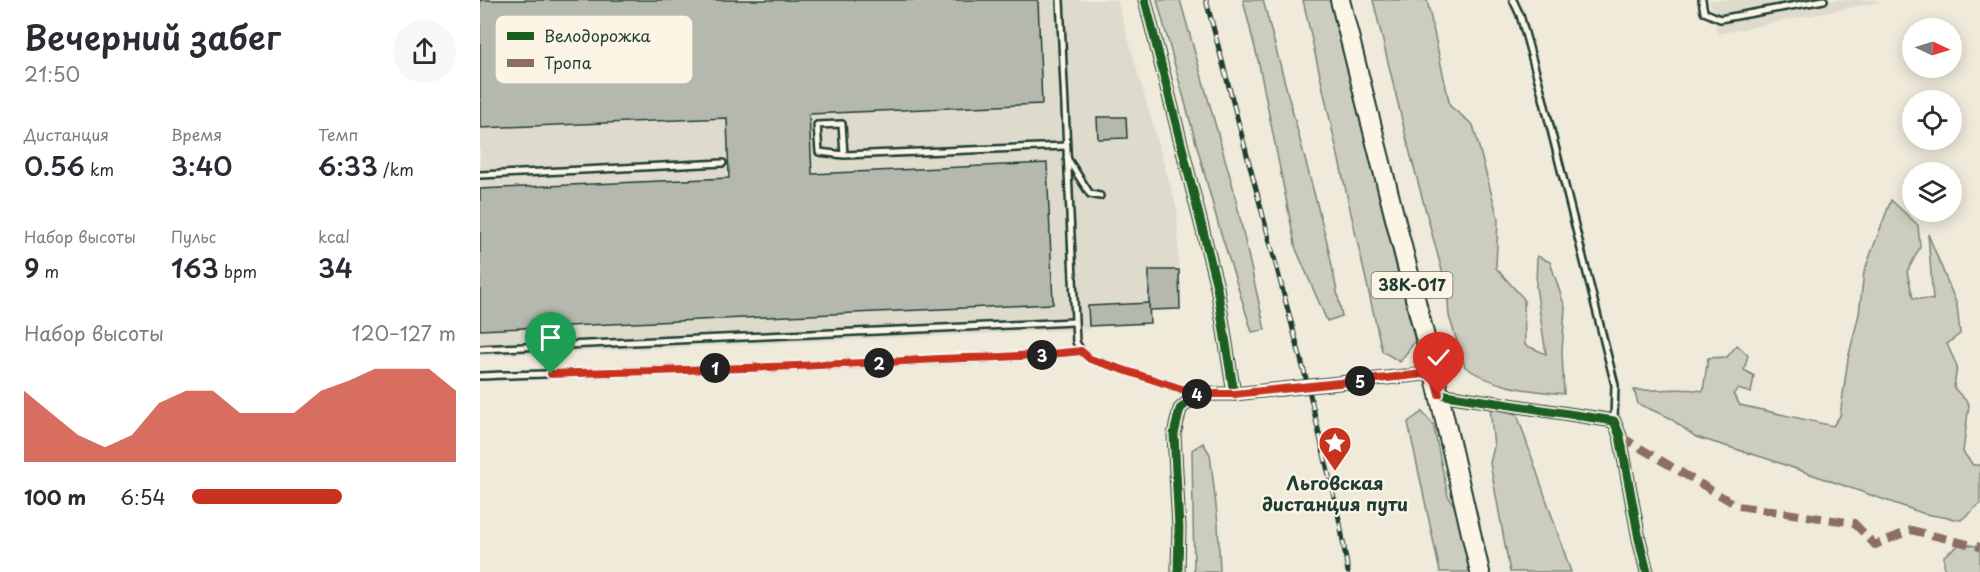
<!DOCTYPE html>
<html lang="ru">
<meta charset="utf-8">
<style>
body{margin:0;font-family:"Playpen Sans",sans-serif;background:#f7f7f7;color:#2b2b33;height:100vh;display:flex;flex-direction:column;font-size:22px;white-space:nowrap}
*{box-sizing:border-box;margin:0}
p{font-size:20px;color:#7c7c81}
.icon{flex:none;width:33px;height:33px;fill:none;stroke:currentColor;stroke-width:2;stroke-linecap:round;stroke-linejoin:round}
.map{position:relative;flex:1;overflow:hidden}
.sheet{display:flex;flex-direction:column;background:#fff;width:480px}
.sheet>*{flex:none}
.needle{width:39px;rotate:94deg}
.buttons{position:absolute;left:1422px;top:18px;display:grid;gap:12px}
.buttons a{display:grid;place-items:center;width:60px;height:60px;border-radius:50%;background:#fff;box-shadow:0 3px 15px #0003;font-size:30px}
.pin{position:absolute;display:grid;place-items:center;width:51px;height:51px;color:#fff;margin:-62px -26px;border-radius:50% 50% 50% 0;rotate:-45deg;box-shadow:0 0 6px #0007}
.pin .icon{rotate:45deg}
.km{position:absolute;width:30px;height:30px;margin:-15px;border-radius:50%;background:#222;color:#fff;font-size:16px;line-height:30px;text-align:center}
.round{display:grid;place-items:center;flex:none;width:63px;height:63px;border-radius:32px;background:#f7f7f7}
.headline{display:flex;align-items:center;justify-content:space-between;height:102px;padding:0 24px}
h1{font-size:33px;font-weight:600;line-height:45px}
.stats{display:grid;grid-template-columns:repeat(3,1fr);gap:9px;height:102px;padding:6px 24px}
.stats div{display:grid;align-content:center}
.stats b{font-size:26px;font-weight:600}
.stats small{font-size:16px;font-weight:400}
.stats p{font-size:16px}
.chart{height:168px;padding:12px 24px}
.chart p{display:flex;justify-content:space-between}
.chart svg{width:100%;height:108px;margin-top:6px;fill:#c8321e;opacity:.7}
ul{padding:0 24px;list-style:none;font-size:20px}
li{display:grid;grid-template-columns:96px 72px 1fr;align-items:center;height:45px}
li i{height:15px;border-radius:8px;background:#c8321e}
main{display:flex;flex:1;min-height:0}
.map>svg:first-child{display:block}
.built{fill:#dedbcc}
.green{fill:#cccdbf;stroke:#76857a;stroke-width:1.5}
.building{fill:#b5b9ad;stroke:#1f3d34;stroke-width:1.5}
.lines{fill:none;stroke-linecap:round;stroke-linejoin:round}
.service-casing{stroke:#1f3d34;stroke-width:10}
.minor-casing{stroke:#1f3d34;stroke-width:15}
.primary-casing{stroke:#1f3d34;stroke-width:22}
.service{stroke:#fcf5e5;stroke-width:5}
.minor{stroke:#fcf5e5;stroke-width:10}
.primary{stroke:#fcf5e5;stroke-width:18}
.rail-casing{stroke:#1f3d34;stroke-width:5}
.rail{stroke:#fcf5e5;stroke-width:3;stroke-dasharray:9;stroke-linecap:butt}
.quiet{stroke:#8d6e63;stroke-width:8;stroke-dasharray:15 8;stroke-linecap:butt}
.cycleway-casing{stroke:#fcf5e5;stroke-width:13}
.cycleway{stroke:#1b5e20;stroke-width:9}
.route-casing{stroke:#fff;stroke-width:12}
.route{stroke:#c8321e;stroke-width:8}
.labels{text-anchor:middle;stroke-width:4.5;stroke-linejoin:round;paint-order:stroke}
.shield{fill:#fcf5e5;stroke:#617469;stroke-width:1.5}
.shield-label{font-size:16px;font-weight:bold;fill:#1f3d34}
.poi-label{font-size:18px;font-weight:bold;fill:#1f3d34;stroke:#fcf5e5}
.key{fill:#fcf5e5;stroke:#babeb0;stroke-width:1.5}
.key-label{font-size:16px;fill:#1f3d34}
</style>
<main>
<section class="sheet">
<div class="headline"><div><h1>Вечерний забег</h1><p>21:50</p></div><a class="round"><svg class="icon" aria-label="share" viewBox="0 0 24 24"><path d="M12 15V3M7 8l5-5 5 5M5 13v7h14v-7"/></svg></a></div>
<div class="stats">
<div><p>Дистанция</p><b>0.56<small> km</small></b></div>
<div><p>Время</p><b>3:40</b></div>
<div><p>Темп</p><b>6:33<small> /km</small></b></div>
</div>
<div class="stats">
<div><p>Набор высоты</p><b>9<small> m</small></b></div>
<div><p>Пульс</p><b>163<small> bpm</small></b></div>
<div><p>kcal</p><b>34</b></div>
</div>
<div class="chart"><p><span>Набор высоты</span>120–127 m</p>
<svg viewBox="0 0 160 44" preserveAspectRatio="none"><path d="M0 44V15L10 24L20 33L30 38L40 33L50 20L60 15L70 15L80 24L90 24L100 24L110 15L120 11L130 6L140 6L150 6L160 15V44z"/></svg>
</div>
<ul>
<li><b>100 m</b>6:54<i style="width:57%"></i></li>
</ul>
</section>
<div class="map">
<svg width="1500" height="572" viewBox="0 0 1500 572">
<rect width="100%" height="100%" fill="#efeada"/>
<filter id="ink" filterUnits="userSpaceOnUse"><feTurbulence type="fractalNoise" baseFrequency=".0167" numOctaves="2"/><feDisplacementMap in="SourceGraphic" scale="12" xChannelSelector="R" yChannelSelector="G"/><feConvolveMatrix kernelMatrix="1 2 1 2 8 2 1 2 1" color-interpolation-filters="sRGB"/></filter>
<g filter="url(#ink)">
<g class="built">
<path d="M0,0h637l60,209 3,100 -30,1v13l-60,3 -1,3 -609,27z"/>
<path d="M1230,0h167l1,2 -161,32z"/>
</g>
<g class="green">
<path d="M677,0h23l53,187 32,143 -13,2 -33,-105z"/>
<path d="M763,0h20l64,242 15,74 -15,5 -31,-72 -37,-185z"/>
<path d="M823,0h27l85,341 -15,21 -18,-11z"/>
<path d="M893,0h54l23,106 23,19 25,93 -2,50 28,31 1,46 21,9 -10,-67 1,-31 13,6 15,45 -3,45 2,42c-38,-4 -66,-5 -99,-27l-16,-51 -2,-27 -38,-140z"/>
<path d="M1411,200l27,25 2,22 -13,25 6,26 20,2 -5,-66 29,71 3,29 -13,10 10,22 -3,22 15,16 -6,48 10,13h7v39l-19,16 -36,-6 -160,-56 -69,-21 -28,-20 -30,-13 -4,-14c22,1 49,-3 69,1l5,-33 19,-1 10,-12 11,10 -4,15 10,6 -3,17 -13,-4 -5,5 7,11 93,21 7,-10 8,-57 11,-45 5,-42z"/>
<path d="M1010,407l27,7 54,158h-61l-20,-109 4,-16z"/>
<path d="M942,412l11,12 15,72 11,17 11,59h-30l-32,-150z"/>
<path d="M723,443l7,11 8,69 2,49h-26l-2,-122z"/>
<path d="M1482,543l18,4v25h-36v-16z"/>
</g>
<g class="building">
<path d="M0,0h558l4,104 -233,10 3,60 235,-11 6,141 -573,26v-141l249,-11 -2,-60 -247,10z"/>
<path d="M617,117h29l1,21 -29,1z"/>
<path d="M669,270h30l1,39 -31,1z"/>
<path d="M669,303l1,20 -61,3 -1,-20z"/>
</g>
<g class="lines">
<g class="service-casing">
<g id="service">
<path d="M580,0l16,342 5,9 9,8 107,35"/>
<path d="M1033,0l7,15 22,79 73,291 -1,36"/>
<path d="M1222,0l2,12 16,7 104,-19"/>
<path d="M364,155l-25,-3 -2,-27 25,-1 2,31 222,-9"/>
<path d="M587,158l23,36 10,2"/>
<path d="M0,175l243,-12"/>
<path d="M0,349l594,-27"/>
<path d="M0,376c149,-5 298,-7 446,-16 52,-3 104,-2 155,-9"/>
</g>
</g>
<g class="minor-casing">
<g id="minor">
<path d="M665,0l72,287 17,107"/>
<path d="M959,394l175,27 6,15 19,103 8,33"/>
<path d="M698,572l1,-44 -5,-94 6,-25 17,-15h37l200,-21"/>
</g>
</g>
<g class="primary-casing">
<path id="primary" d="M860,0l94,373 46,199"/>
</g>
<use href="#service" class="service"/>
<use href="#minor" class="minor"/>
<use href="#primary" class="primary"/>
<g class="rail-casing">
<path id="rail" d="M726,0l102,386 32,137 8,49"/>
</g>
<use href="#rail" class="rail"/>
<path class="quiet" d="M1140,436l118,70 116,17 21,22 36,-15 69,17"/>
<g class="cycleway-casing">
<g id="cycleway">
<path d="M665,0l72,287 17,107"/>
<path d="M959,394l175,27 6,15 19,103 8,33"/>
<path d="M698,572l1,-44 -5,-94 6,-25 17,-15h37l200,-21"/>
</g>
</g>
<use href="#cycleway" class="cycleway"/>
</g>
</g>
<g class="lines" filter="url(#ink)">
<g class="route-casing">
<path id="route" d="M71,374c130,-4 259,-7 388,-15 48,-2 95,-2 142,-8l9,8 107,35h37l200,-21 5,21"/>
</g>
<use href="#route" class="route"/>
</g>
<defs>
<g id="sight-pin" transform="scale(1.725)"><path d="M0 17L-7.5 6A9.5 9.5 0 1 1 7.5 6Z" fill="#c8321e" stroke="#fcf5e5"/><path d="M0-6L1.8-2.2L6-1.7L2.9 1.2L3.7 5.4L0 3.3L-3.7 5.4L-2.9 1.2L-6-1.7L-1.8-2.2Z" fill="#fff"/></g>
</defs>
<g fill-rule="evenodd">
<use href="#sight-pin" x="855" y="443"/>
</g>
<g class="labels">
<rect class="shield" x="891.5" y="272" width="81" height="26" rx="4.5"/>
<g class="shield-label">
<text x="932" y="291">38К-017</text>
</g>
<g class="poi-label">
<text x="855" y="490">Льговская<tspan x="855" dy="21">дистанция пути</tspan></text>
</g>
</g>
<rect x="15" y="15" width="198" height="69" rx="9" class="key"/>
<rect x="27" y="32" width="27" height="8" fill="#1b5e20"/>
<rect x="27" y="59" width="27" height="8" fill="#8d6e63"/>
<g class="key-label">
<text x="64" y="42">Велодорожка</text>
<text x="64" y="69">Тропа</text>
</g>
</svg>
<div class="buttons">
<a><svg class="needle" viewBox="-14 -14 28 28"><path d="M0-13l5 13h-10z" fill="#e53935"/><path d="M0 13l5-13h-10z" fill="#7c7c81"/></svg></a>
<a><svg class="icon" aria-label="locate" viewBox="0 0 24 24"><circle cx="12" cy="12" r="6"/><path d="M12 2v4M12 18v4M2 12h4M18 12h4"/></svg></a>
<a><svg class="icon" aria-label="layers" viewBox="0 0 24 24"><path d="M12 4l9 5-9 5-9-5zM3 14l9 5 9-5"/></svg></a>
</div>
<div class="pin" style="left:71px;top:374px;background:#1e9e55"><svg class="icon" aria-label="arrive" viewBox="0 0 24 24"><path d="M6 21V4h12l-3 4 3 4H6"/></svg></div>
<div class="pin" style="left:959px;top:394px;background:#d93025"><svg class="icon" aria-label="check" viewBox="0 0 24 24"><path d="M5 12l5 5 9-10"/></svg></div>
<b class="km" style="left:235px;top:368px">1</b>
<b class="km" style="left:399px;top:363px">2</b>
<b class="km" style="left:562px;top:355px">3</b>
<b class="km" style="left:717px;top:394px">4</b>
<b class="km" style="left:880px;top:381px">5</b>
</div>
</main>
